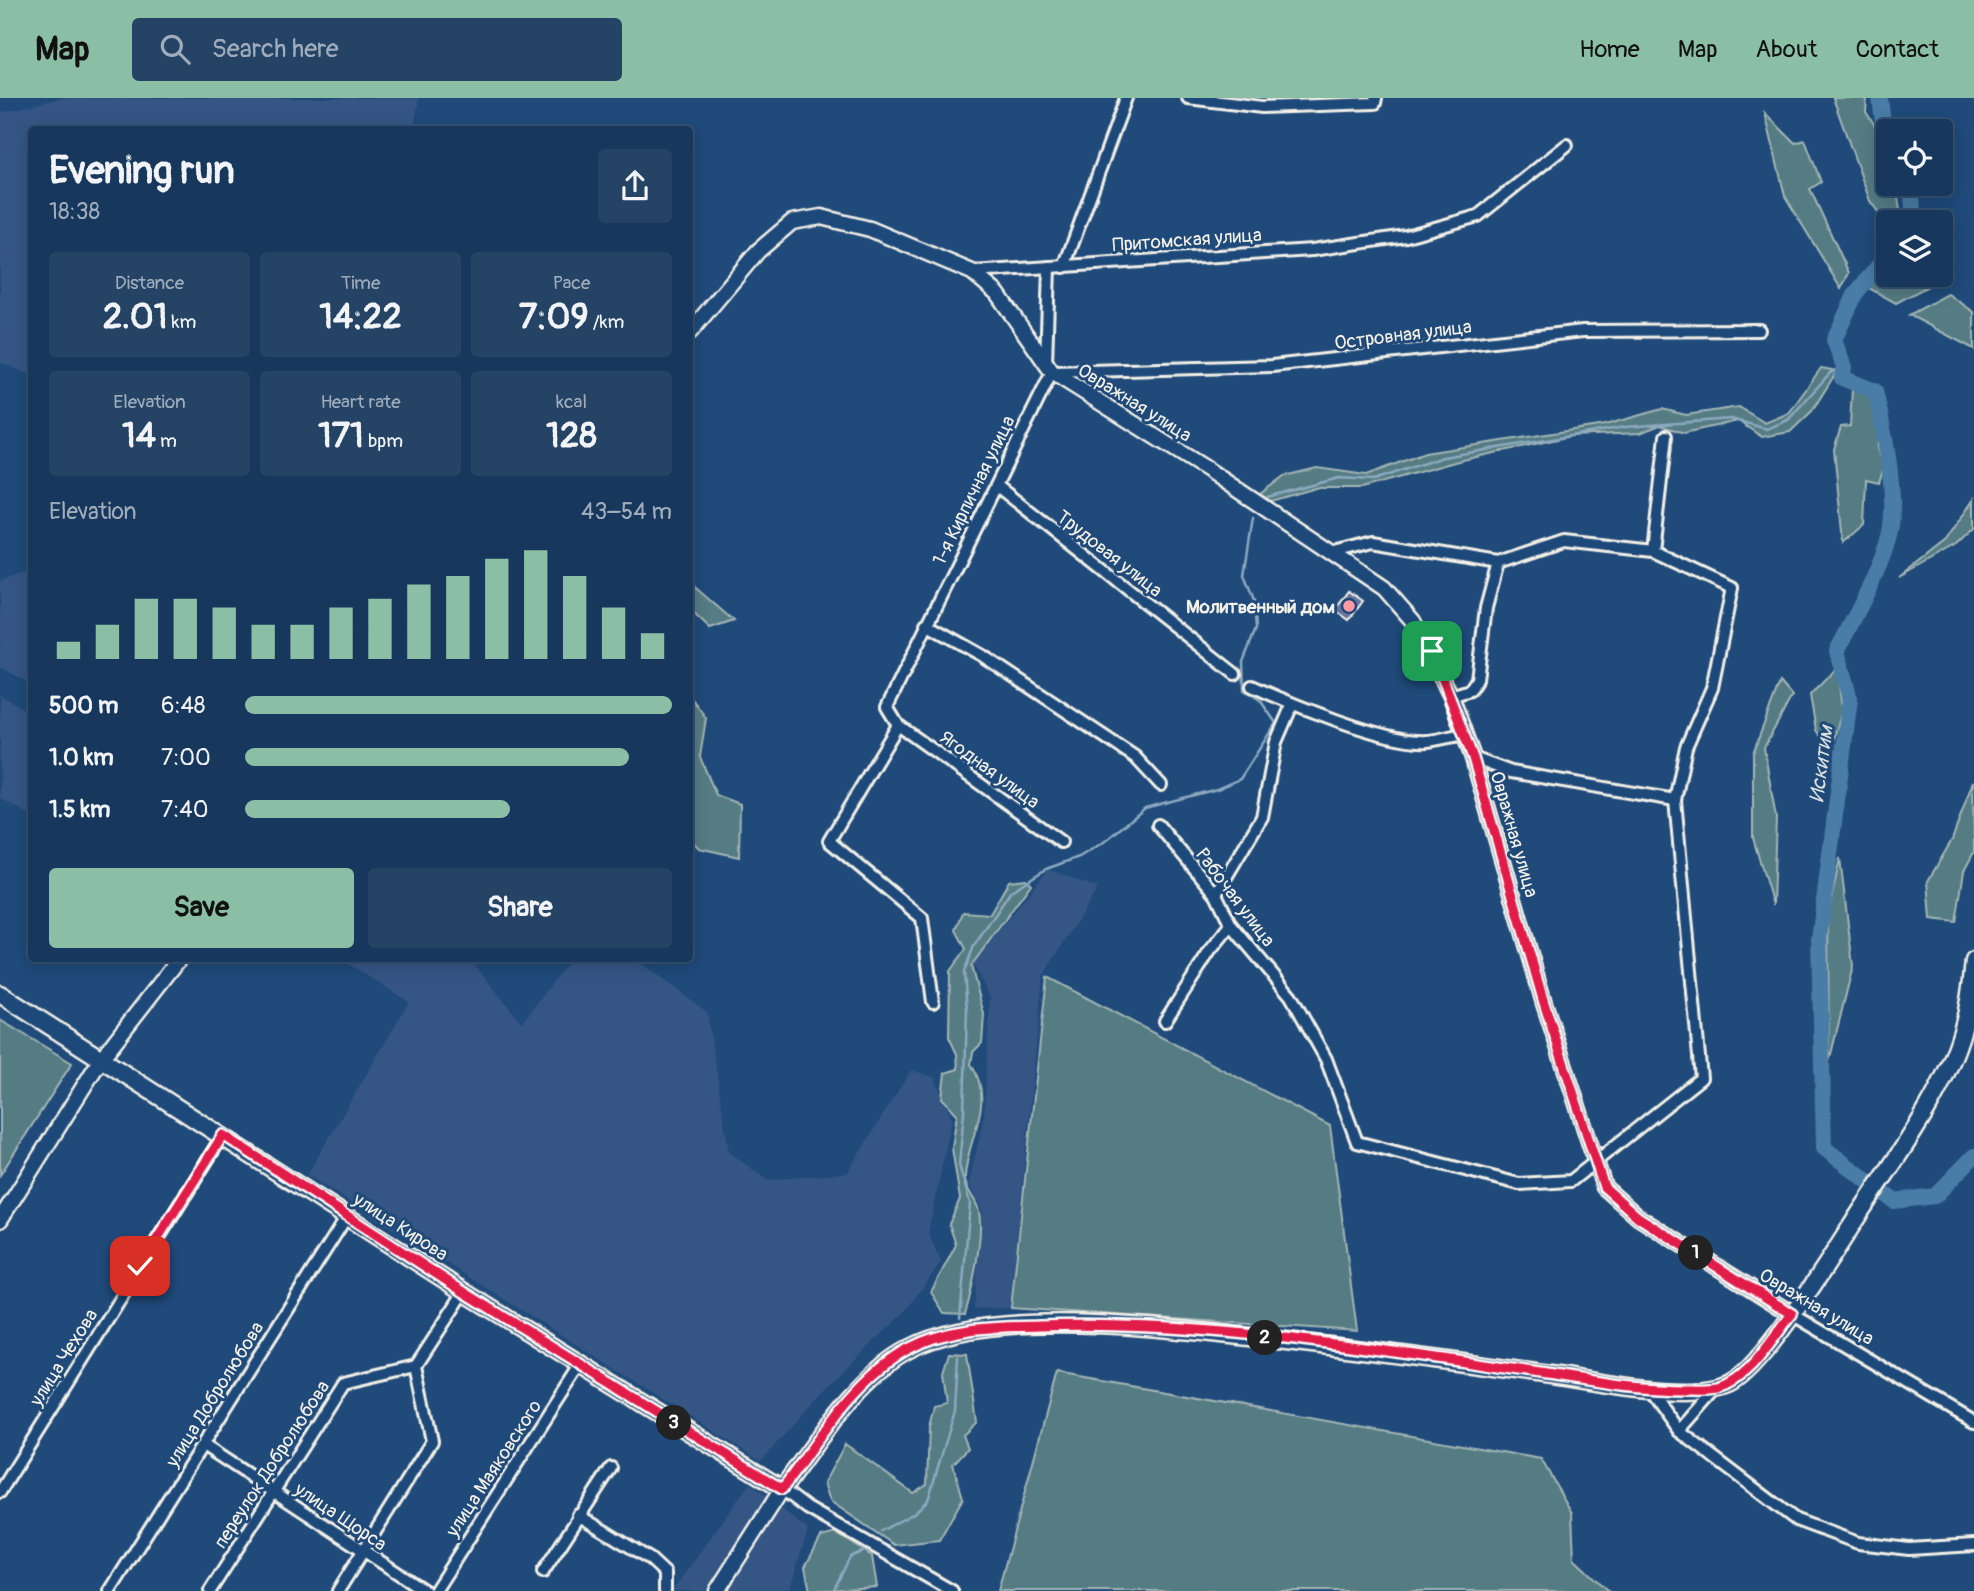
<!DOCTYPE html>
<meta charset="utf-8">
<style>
body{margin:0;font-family:Pangolin,sans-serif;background:#244365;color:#f1f3f6;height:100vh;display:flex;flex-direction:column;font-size:26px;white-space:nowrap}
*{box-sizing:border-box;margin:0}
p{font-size:23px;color:#9eacbb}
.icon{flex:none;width:38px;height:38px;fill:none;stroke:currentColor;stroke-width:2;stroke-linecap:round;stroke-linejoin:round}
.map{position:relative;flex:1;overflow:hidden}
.sheet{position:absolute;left:28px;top:28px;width:665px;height:836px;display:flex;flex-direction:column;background:#17385c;border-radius:7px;box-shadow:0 4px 18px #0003,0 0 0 2px #365272}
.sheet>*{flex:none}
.tools{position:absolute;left:1876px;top:21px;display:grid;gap:14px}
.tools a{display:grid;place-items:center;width:77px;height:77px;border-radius:7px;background:#17385c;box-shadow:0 4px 18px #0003,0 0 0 2px #365272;font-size:35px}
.pin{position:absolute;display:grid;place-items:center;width:60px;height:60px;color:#fff;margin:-30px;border-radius:14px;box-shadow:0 4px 10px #0006}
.km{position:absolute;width:35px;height:35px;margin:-18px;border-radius:50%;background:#222;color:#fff;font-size:19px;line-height:35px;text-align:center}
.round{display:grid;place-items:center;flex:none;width:74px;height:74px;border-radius:7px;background:#244365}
.summary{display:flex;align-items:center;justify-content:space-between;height:119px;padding:0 21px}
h1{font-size:38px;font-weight:700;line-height:52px}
.figures{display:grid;grid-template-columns:repeat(3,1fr);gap:10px;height:119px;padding:7px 21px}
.figures div{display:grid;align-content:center;border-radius:7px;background:#244365;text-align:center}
.figures b{font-size:35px;font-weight:700}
.figures small{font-size:19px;font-weight:400}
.figures p{font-size:19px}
.chart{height:196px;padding:14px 21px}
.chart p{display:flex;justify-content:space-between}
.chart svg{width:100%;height:126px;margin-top:7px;stroke:#8abfa5;stroke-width:6}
.cta{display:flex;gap:14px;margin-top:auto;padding:14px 21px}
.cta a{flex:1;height:80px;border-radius:7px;background:#8abfa5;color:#111;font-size:28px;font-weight:700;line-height:80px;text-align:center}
.cta a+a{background:#244365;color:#f1f3f6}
ul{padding:0 21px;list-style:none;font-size:23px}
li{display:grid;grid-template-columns:112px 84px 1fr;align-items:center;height:52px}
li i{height:18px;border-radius:9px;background:#8abfa5}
header{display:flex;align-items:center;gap:42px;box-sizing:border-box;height:98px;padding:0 35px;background:#8abfa5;color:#111}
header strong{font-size:33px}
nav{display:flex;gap:38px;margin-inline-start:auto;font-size:24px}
.search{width:490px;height:63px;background:#244365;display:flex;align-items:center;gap:18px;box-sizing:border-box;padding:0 24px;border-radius:7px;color:#9eacbb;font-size:26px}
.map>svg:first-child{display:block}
.built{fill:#345685}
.green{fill:#547c83;stroke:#a4b6b6;stroke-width:2}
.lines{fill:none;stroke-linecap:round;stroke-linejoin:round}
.stream{stroke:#8daac0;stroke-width:2.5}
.river{stroke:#497ba6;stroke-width:16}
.building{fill:#66729e;stroke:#f4f1e8;stroke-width:2}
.minor-casing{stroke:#f4f1e8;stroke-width:16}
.tertiary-casing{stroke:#f4f1e8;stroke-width:19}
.secondary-casing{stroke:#f4f1e8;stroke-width:21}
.minor{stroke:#1f4a7a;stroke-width:10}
.tertiary{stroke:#1f4a7a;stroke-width:14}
.secondary{stroke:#1f4a7a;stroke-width:16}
.route-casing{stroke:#fff;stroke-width:14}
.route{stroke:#e11d48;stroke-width:9}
.poi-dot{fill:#ff9aa2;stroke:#1f4a7a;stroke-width:2.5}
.labels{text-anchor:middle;stroke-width:6;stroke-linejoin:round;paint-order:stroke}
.street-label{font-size:19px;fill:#f4f1e8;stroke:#1f4a7a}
.poi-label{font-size:19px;font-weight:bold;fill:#f4f1e8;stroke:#1f4a7a;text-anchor:end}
.water-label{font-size:21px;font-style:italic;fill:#dadfde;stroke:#1f4a7a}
</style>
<header>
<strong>Map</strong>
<div class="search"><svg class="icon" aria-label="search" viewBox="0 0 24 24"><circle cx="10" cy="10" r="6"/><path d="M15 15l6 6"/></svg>Search here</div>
<nav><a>Home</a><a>Map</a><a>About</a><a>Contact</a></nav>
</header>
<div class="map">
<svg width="1974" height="1493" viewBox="0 0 1974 1493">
<rect width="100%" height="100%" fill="#1f4a7a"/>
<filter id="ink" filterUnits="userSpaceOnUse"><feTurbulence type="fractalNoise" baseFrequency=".0143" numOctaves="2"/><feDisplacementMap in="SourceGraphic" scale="14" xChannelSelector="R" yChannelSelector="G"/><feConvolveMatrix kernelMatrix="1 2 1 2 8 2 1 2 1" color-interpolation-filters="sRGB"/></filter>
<g filter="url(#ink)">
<g class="built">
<path d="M61,0h358l-5,31 -382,1 -1,245 -31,-13v-249z"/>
<path d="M31,472h1l-1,114 -31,-17v-86z"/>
<path d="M0,597l31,18v103l-31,-18z"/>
<path d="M1048,771l50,19 -55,88 -33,332 -36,1 8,-99 -13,-26 15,-68 6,-118 -17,-34z"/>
<path d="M340,861h130l52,64 48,-64h71l-2,3 68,50 22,140 38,28 80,-7 64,-103 23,7 18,42 -24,114 13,29 -36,50 -79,76 -65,73 -454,-286 102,-173z"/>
<path d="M750,1385l58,47 -19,61h-117z"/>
</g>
<g class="green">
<path d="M1833,0h34l-1,14 22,33v39h8l4,26 -6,12h-6v3l-18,-24z"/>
<path d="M1765,15l30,30 10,-3 16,42 -11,7 39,84 -8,16 -56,-93z"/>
<path d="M1888,164v13h39l3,10 -34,18 -29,-16z"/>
<path d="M1948,196l26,18v37l-65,-34z"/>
<path d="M1821,270l16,3 -25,40 -22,21 -28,5 -24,-16 -54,12 -24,-8 -20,8 -69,3 -113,25 -96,27h-46l-45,13 -11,-7 24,-18 33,-8 49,7 59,-22 180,-28 57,-16 24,6 53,-8 26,16 24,-10z"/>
<path d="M1852,290l19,8 10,37 -4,16 8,15 -6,18 -13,-3 -2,46 -21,18 -9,-94 7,-22 9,-1z"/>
<path d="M1974,401v30l-18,17 -57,32 46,-36z"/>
<path d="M690,485l44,38 -24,8 -20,-19z"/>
<path d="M1837,570l5,42 -11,40 -15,-20 -6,-35z"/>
<path d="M1780,584l12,14 -28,52 12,70 -3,87 -20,-67v-85z"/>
<path d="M690,598l16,22 -6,39 16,38 24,9 -1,53 -40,-9 -9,-9z"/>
<path d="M1973,683l1,71 -10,19 -8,51 -25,-3 -3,-38 24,-41z"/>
<path d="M1840,760l13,108 -24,96 -1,-147z"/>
<path d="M1026,781l5,5 -60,82 13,48 -2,29 -9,9 -2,12c26,41 -5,73 -6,115 0,10 10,19 13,29 7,21 -6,84 -13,106l-21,-1 -13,-21 25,-47 -7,-21 11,-25 -8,-51 5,-34 -15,-16 3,-25 13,-4 -1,-15 -8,-17 1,-66 16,-22 -10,-19 7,-18 27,2 19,-33z"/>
<path d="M1047,879l283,149 27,205 -346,-23z"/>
<path d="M0,922l72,43 -72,112z"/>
<path d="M949,1255l18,1 10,68 -14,13 5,13 -15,16 10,34 -24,42 -45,5 -64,-44 -6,-18 21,-39 68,49 14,-9 2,-57 5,-21 13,-3 -4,-31z"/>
<path d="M1057,1275l484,86 31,54 2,46 34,32h-610z"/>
<path d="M836,1435l36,23 5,31 -67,4 -5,-24 16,-30z"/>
</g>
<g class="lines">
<g class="stream">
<path d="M1267,399l72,-19 34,2 70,-23 182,-30 106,-8 36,10 21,-9 42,-47 14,-6"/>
<path d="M960,1220l10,-115 -11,-38 5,-53 3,-102 -3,-38 10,-26 37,-55 35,-22 33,-12 25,-15 41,-34 72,-19 23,-10 36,-56 -16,-23 -16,-10 -1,-28 13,-33 -2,-28 -10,-26 9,-57"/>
<path d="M881,1433l33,-18 14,-13 27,-89 3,-55"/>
<path d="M833,1493l17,-34 16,-7"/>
</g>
<g class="river">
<path d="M1880,0l3,24 7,9"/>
<path d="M1911,86l3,38"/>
<path d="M1888,156l-32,39 -22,47 10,27 -2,11 33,13c9,38 21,96 16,135 -5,35 -37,92 -54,125l13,48 -31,240 5,209 70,53 41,-5 39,-40"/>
</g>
</g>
<path class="building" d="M1349,493l14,10 -14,19 -14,-10z"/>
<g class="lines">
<g class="minor-casing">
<g id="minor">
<path d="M1188,0l74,9 113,-4 1,-5"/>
<path d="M1064,169l62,-169"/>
<path d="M972,174l340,-22 94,-14 72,-20 89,-71"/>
<path d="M1046,266l3,-97"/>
<path d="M997,388l238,188"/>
<path d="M1653,453l13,-115"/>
<path d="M926,526l57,32 152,101 26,28"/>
<path d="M1252,588c37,17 136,58 175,55 12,-1 25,-5 37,-7"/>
<path d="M1451,598l19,-6 7,-11 9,-71 12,-45"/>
<path d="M898,627l-69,116 93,77 11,84"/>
<path d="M1473,660l38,14 164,28"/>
<path d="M1158,727l58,69 15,31 60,71 35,63 31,83 162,42 52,-3 130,-103 -26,-278 11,-53 26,-59 20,-100 -79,-37 -89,-10 -66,22 -125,-21 -39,10"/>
<path d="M1061,744l-163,-117 -11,-18 165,-335 220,-6 311,-35 176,-1"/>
<path d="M1216,796l46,-77 14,-75 16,-37"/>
<path d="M1165,923l45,-70 21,-26"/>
<path d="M1792,1216l182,108"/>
<path d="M1649,1291l30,42 117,89 62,23 51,6 65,-4"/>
<path d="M1679,1333l37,-42"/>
<path d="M203,1347l222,146"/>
<path d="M782,1391l25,19 145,83"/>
<path d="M0,1394l223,-357"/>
<path d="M578,1417l72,44 15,14v18"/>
<path d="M543,1474l68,-104"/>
<path d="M110,1493l237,-375"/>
<path d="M210,1493l133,-208 73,-17"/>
<path d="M338,1493l94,-150 -16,-75 48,-74"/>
<path d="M435,1493l146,-227"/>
</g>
</g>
<g class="tertiary-casing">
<g id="tertiary">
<path d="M690,234l68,-81 34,-29 29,-5 49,12 102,43 25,21 55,79 156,98 176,118 29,33 38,75 22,62 71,245 60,184 34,30 154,97"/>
<path d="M0,1122l101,-161 78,-100"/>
<path d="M717,1493l65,-102"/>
</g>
</g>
<g class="secondary-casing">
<path id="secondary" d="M0,896l464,298 318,197c34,-45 76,-114 127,-140 79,-42 242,-22 331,-13 106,11 212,25 317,40 42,6 137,26 174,7 34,-18 104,-132 128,-169 38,-58 85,-119 104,-186 6,-22 9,-45 11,-67"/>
</g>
<use href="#minor" class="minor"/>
<use href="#tertiary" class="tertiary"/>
<use href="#secondary" class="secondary"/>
</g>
</g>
<g class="lines" filter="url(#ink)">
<g class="route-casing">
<path id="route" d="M140,1168l83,-131 241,157 318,197c36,-47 72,-111 126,-140 41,-22 86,-22 131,-23 163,-6 340,24 501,47 48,7 96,16 144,16 11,0 24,1 34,-1 32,-9 54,-49 74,-74l-154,-97 -34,-30 -60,-184 -71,-245 -41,-107"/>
</g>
<use href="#route" class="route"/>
</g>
<circle class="poi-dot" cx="1349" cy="508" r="7"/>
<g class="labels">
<g class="street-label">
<text transform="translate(1187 141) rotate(-4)" y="7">Притомская улица</text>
<text transform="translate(1403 236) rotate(-7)" y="7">Островная улица</text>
<text transform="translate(1135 304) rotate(32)" y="7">Овражная улица</text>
<text transform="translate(973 392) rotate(-64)" y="7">1-я Кирпичная улица</text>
<text transform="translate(1110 455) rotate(38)" y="7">Трудовая улица</text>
<text transform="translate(990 671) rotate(36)" y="7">Ягодная улица</text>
<text transform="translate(1515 736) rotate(74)" y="7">Овражная улица</text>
<text transform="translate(1236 799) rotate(53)" y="7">Рабочая улица</text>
<text transform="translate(401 1128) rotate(33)" y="7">улица Кирова</text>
<text transform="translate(1817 1208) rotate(31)" y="7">Овражная улица</text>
<text transform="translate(63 1259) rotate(-58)" y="7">улица Чехова</text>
<text transform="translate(214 1296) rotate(-58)" y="7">улица Добролюбова</text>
<text transform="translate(271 1366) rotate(-57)" y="7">переулок Добролюбова</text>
<text transform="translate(493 1370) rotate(-57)" y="7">улица Маяковского</text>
<text transform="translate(341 1418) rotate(34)" y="7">улица Щорса</text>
</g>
<g class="poi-label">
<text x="1335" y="515">Молитвенный дом</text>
</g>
<g class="water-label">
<text transform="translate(1821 666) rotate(-83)" y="7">Искитим</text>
</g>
</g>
</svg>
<div class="tools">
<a><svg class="icon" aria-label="locate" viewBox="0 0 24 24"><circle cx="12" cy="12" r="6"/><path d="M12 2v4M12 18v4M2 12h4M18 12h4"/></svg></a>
<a><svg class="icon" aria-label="layers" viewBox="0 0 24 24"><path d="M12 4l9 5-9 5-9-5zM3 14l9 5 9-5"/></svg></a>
</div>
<div class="pin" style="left:1432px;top:553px;background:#1e9e55"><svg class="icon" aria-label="arrive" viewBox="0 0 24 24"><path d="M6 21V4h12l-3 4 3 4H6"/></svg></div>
<div class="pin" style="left:140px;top:1168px;background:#d93025"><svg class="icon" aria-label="check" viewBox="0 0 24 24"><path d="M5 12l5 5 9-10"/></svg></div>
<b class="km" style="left:1696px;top:1155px">1</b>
<b class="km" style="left:1265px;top:1240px">2</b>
<b class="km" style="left:674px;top:1325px">3</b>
<section class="sheet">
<div class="summary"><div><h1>Evening run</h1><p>18:38</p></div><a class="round"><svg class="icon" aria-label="share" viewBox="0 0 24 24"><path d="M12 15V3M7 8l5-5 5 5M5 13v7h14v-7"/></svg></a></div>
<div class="figures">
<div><p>Distance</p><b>2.01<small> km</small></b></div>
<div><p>Time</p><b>14:22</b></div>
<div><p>Pace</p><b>7:09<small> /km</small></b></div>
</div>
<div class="figures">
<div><p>Elevation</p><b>14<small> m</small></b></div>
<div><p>Heart rate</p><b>171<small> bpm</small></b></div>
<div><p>kcal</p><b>128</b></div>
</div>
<div class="chart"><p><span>Elevation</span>43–54 m</p>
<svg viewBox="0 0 160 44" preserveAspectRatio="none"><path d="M5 44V38M15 44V32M25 44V23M35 44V23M45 44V26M55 44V32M65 44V32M75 44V26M85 44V23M95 44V18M105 44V15M115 44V9M125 44V6M135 44V15M145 44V26M155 44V35"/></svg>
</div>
<ul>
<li><b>500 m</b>6:48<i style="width:100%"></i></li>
<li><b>1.0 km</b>7:00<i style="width:90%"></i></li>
<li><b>1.5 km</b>7:40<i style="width:62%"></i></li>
</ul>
<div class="cta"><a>Save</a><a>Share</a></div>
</section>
</div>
